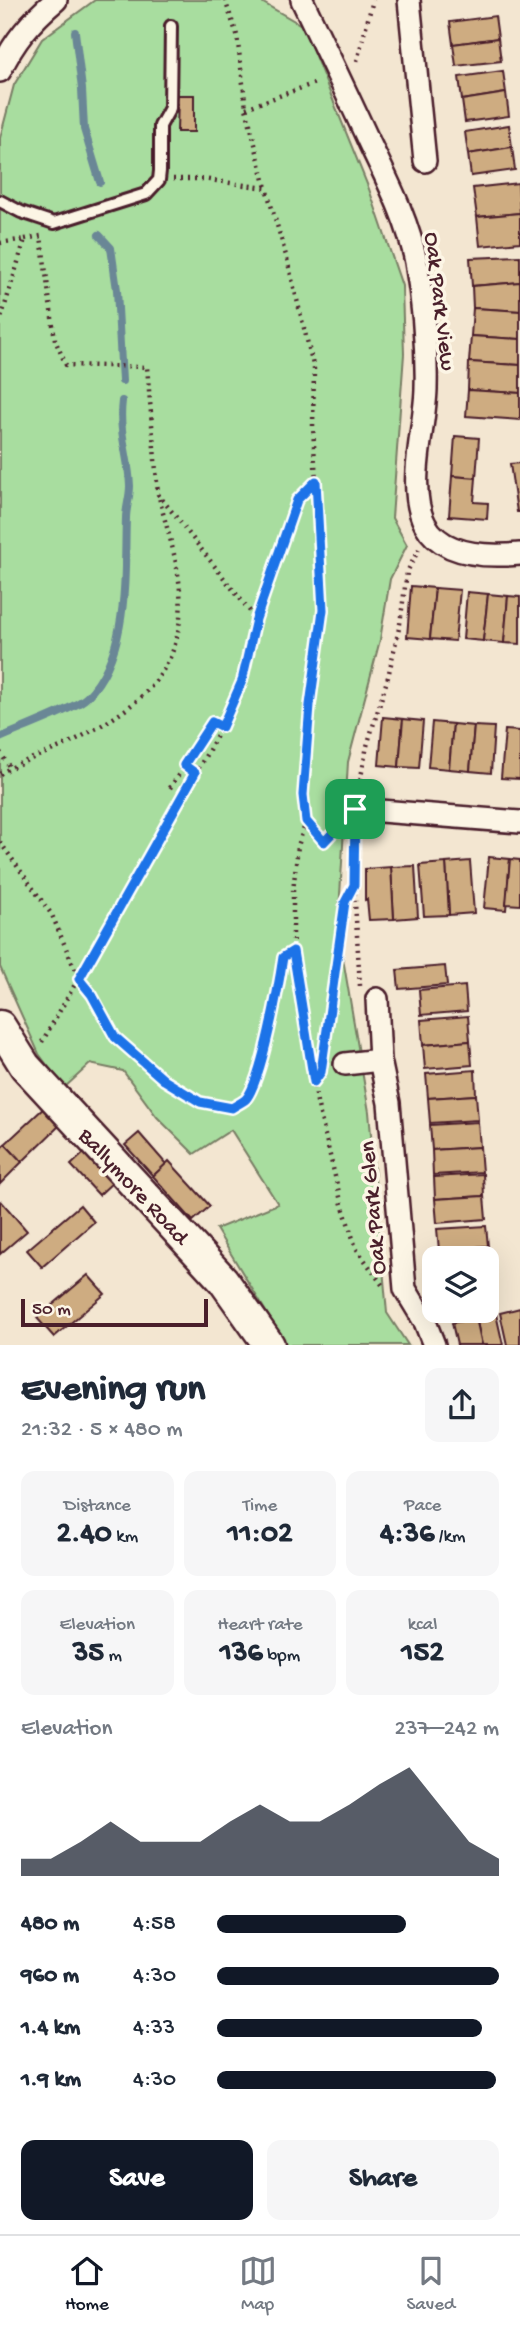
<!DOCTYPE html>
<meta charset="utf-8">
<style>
body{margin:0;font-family:"Gochi Hand",sans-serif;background:#f6f6f7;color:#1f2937;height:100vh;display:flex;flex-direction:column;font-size:26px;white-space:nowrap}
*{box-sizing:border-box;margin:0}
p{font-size:23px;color:#747a83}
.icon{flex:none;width:38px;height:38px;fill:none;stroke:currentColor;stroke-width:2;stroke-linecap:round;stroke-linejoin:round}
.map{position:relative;height:1345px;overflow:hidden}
.details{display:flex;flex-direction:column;background:#fff;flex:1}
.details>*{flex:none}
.fabs{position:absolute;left:422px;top:1246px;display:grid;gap:14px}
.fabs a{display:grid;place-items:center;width:77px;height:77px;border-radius:14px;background:#fff;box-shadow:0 7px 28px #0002;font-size:35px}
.scale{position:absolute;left:21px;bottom:18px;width:187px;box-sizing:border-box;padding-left:7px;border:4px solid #4a1f2b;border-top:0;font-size:19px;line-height:24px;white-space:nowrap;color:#4a1f2b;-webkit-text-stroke:5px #fcf5e5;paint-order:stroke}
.pin{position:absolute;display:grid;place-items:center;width:60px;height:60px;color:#fff;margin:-30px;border-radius:14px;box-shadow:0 4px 10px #0006}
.round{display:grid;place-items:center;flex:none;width:74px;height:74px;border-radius:14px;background:#f6f6f7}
.overview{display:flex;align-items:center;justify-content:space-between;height:119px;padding:0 21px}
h1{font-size:38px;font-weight:800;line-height:52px}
.stats{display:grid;grid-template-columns:repeat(3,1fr);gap:10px;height:119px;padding:7px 21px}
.stats div{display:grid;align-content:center;border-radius:14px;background:#f6f6f7;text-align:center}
.stats b{font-size:30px;font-weight:800}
.stats small{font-size:19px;font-weight:400}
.stats p{font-size:19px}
.chart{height:196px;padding:14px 21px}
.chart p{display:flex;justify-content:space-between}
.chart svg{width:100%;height:126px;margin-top:7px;fill:#111827;opacity:.7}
.button{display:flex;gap:14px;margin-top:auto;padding:14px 21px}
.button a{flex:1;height:80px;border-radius:14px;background:#111827;color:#fff;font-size:28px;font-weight:800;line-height:80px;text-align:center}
.button a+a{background:#f6f6f7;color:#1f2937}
ul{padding:0 21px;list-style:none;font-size:23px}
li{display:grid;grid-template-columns:112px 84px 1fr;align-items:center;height:52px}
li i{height:18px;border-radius:9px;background:#111827}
.menu{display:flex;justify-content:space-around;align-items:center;height:98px;border-top:2px solid #e0e1e3;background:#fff;font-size:19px;color:#747a83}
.menu a{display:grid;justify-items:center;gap:4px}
.menu .current{color:#111827}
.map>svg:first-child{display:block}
.green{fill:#a8dd9f;stroke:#797e65;stroke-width:2}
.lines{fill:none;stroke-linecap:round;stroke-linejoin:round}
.stream{stroke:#6a8796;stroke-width:8}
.building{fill:#ceac81;stroke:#4a1f2b;stroke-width:2}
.lane-casing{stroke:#4a1f2b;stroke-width:16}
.street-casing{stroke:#4a1f2b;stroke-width:26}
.secondary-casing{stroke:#4a1f2b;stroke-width:35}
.path{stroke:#4a1f2b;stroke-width:4.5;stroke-dasharray:2 5;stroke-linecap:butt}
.lane{stroke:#fcf5e5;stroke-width:10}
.street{stroke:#fcf5e5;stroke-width:21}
.secondary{stroke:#fcf5e5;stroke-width:30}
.route-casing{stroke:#fff;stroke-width:14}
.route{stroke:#1a73e8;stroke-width:9}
.labels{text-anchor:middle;stroke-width:7;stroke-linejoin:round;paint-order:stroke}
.street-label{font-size:23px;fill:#4a1f2b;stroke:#fcf5e5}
</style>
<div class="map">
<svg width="520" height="1345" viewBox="0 0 520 1345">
<rect width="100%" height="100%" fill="#f3e6d1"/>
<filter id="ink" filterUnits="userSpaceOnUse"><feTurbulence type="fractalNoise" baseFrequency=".0143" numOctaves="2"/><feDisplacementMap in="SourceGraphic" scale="14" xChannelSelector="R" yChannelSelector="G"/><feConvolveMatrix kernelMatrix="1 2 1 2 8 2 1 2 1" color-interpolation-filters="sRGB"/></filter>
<g filter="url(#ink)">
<path class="green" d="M95,0h163l45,26 66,163 33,97 2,68 -12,164 15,27 -17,34 -10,61 -32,122 -10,167 31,183 18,201 21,32h-122l-70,-116 62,-25 -47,-74 -37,24 -37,-37 -34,-46 -33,-7 -26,24 -25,-34 -39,-87v-829l14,-53 28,-46z"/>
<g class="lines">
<g class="stream">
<path d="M75,32l7,57 2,40 16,53"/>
<path d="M99,235l12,13 6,42 5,91"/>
<path d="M0,738c17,-8 77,-30 87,-41 43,-44 37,-122 39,-179 0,-10 4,-21 4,-32 -1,-29 -12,-54 -8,-85"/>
</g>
</g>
<g class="building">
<path d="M495,16l3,22 -45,6 -3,-22z"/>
<path d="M498,38l3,23 -45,5 -3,-22z"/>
<path d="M503,71l3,22 -44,7 -3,-23z"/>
<path d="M506,93l3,23 -44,6 -3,-22z"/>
<path d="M178,95h16v37h-17z"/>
<path d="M509,125l3,22 -44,7 -3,-22z"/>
<path d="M512,147l3,23 -44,6 -3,-22z"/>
<path d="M518,183l2,30 -43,4 -4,-29z"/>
<path d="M520,213v29l-40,4 -3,-29z"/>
<path d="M520,256v26l-48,4 -2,-28z"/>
<path d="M520,282v29l-47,-3 -1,-22z"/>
<path d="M473,308l47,3v28l-49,-3z"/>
<path d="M471,336l49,3v26l-51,-3z"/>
<path d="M469,362l51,3v28l-52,-3z"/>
<path d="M468,390l52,3v27l-54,-4z"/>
<path d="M455,436l24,2 -3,40 -24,-2z"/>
<path d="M520,463v49h-3l-7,-48z"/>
<path d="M452,476l24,2 -2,24 14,1 -1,16 -38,-3z"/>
<path d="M411,586l24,2 -5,51 -23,-2z"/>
<path d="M435,588l25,2 -5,51 -25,-2z"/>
<path d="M467,592l21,2 -5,47 -20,-2z"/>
<path d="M488,594l20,2 -4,47 -21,-2z"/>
<path d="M508,596l12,1v47l-16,-1z"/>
<path d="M383,717l20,2 -4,48 -20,-2z"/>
<path d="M403,719l20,2 -4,47 -20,-1z"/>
<path d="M432,722l21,2 -4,45 -21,-2z"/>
<path d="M453,724l21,2 -4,45 -21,-2z"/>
<path d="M474,726l20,1 -3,46 -21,-2z"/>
<path d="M505,730l15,1v48l-19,-1z"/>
<path d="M489,857l21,2 -4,51 -22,-2z"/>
<path d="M510,859l10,1v45l-14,-1z"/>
<path d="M470,861l4,52 -25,2 -3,-52z"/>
<path d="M446,863l3,52 -25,1 -4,-51z"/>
<path d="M415,866l3,51 -24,2 -3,-52z"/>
<path d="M391,867l3,52 -25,1 -2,-21 -2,1v-31z"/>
<path d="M445,966l2,19 -48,4 -2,-19z"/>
<path d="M465,986l2,25 -46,4 -2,-25z"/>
<path d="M468,1016l2,25 -47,4 -2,-25z"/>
<path d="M470,1041l2,24 -47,4 -2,-24z"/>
<path d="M475,1070l1,25 -48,3 -2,-24z"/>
<path d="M476,1095l2,25 -48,3 -2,-25z"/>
<path d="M46,1106l16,17 -40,39 -17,-18z"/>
<path d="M478,1122l2,25 -48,3 -2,-25z"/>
<path d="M139,1133l27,31 -13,12 -28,-31z"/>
<path d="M5,1144l17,18 -22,22v-35z"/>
<path d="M480,1147l2,25 -49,3 -1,-25z"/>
<path d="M85,1152l28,30 -14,13 -28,-30z"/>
<path d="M169,1161l41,45 -17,15 -40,-45z"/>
<path d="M483,1174l1,22 -49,3 -1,-22z"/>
<path d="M484,1196l2,23 -49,4 -2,-24z"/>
<path d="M1,1201l26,30 -27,23v-52z"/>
<path d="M80,1205l14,17 -52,45 -15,-17z"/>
<path d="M486,1226l2,20 -49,4 -2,-21z"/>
<path d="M488,1246l1,24h-3v-12h-46l-1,-8z"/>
<path d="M88,1275l17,19 -51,43 -17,-19z"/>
<path d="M520,1308v37h-13l-7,-32z"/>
<path d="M496,1314l7,31h-21l-6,-27z"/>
<path d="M476,1318l6,27h-25l-5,-22z"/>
</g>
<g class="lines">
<g class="lane-casing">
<path id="lane" d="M0,201l21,11 33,11 92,-29 13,-14 1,-9v-45l10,-18 1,-82"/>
</g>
<g class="street-casing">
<g id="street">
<path d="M302,0c23,48 46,96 68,144 18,38 38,76 46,118 7,41 11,85 10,127 -1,40 -20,99 -1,135 17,32 63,33 95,30"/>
<path d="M409,0l16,161"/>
<path d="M0,71c14,-30 31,-50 56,-71"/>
<path d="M355,809l165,13"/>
<path d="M377,999l3,61 9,43 16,186 20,33 9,23"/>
<path d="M345,1064l35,-4"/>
</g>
</g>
<g class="secondary-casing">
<path id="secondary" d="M0,1026l25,40 198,214 46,65"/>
</g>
<g class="path">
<path d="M225,0l12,35 9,73 20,80"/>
<path d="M357,61l16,-61"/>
<path d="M246,108l72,-26"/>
<path d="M173,179h30l63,9 21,71 27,110 -1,58 10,183 -17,138 -3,47 3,26 -8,25 -5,45v61"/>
<path d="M25,239l16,-3 14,104 11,25 81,2 11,127 98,125 41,-119 18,-19"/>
<path d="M0,243l25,-4 -25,83"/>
<path d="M0,752l10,16"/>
<path d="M0,774c22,-14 50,-21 73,-33 66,-34 113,-69 107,-150 -2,-31 -14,-64 -21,-94"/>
<path d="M359,787l8,-41 21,-69 12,-53 7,-52 12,-23"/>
<path d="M170,788l42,-66 10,5"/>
<path d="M306,821l18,20 16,-16"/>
<path d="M355,830l-1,55 6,101"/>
<path d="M0,842l52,73 27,64 13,16 23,42 49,43 36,22 32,6c4,-3 11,-5 14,-9 16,-18 33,-115 37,-142l10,-5 24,150 24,99 15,47 27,38"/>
<path d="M42,1042l180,-315 20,-46 14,-62"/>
<path d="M323,1055l22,-153 9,-16"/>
</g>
<use href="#lane" class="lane"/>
<use href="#street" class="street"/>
<use href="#secondary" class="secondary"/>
</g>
</g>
<g class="lines" filter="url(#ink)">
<g class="route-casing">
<path id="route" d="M316,481l7,129 -13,95 -7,90 3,26 18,21 31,-33 -1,76 -9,17 -24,170 -7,10 -21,-131 -10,6c-4,27 -21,123 -37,142 -3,3 -10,6 -14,9l-32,-6 -36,-22 -49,-43 -23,-42 -13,-16 116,-206 -11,-8 28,-43 10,5 20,-46 14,-62 41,-119z"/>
</g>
<use href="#route" class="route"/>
</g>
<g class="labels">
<g class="street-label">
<text transform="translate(442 301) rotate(83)" y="8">Oak Park View</text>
<text transform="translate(135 1185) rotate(47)" y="8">Ballymore Road</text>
<text transform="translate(371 1208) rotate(-95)" y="8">Oak Park Glen</text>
</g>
</g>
</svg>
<div class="fabs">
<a><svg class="icon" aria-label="layers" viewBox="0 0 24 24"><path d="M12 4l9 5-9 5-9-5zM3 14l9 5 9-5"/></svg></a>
</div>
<div class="scale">50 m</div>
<div class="pin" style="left:355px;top:809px;background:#1e9e55"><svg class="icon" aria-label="arrive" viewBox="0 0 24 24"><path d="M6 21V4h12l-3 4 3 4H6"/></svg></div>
</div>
<section class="details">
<div class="overview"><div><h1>Evening run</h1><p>21:32 · 5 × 480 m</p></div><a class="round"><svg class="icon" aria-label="share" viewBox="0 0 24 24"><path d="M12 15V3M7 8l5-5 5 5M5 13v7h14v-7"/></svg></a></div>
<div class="stats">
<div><p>Distance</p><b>2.40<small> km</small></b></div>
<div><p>Time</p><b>11:02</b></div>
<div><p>Pace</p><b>4:36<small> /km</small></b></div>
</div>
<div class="stats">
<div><p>Elevation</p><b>35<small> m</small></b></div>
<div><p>Heart rate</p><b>136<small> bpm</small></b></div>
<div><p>kcal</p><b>152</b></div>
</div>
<div class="chart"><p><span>Elevation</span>237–242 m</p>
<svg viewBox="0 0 160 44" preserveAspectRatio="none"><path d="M0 44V38L10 38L20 32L30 25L40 32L50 32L60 32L70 25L80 19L90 25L100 25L110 19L120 12L130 6L140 19L150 32L160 38V44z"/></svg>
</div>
<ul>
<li><b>480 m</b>4:58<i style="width:67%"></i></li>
<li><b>960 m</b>4:30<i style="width:100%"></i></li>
<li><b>1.4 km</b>4:33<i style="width:94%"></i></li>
<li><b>1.9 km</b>4:30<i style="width:99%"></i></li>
</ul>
<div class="button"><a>Save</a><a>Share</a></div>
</section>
<nav class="menu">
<a class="current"><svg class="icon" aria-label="home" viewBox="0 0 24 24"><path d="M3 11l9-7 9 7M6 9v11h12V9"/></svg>Home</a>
<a><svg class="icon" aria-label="map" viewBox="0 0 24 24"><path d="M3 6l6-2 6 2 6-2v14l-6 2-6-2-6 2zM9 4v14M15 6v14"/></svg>Map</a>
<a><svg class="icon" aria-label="saved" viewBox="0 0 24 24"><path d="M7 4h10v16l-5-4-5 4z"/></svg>Saved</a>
</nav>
